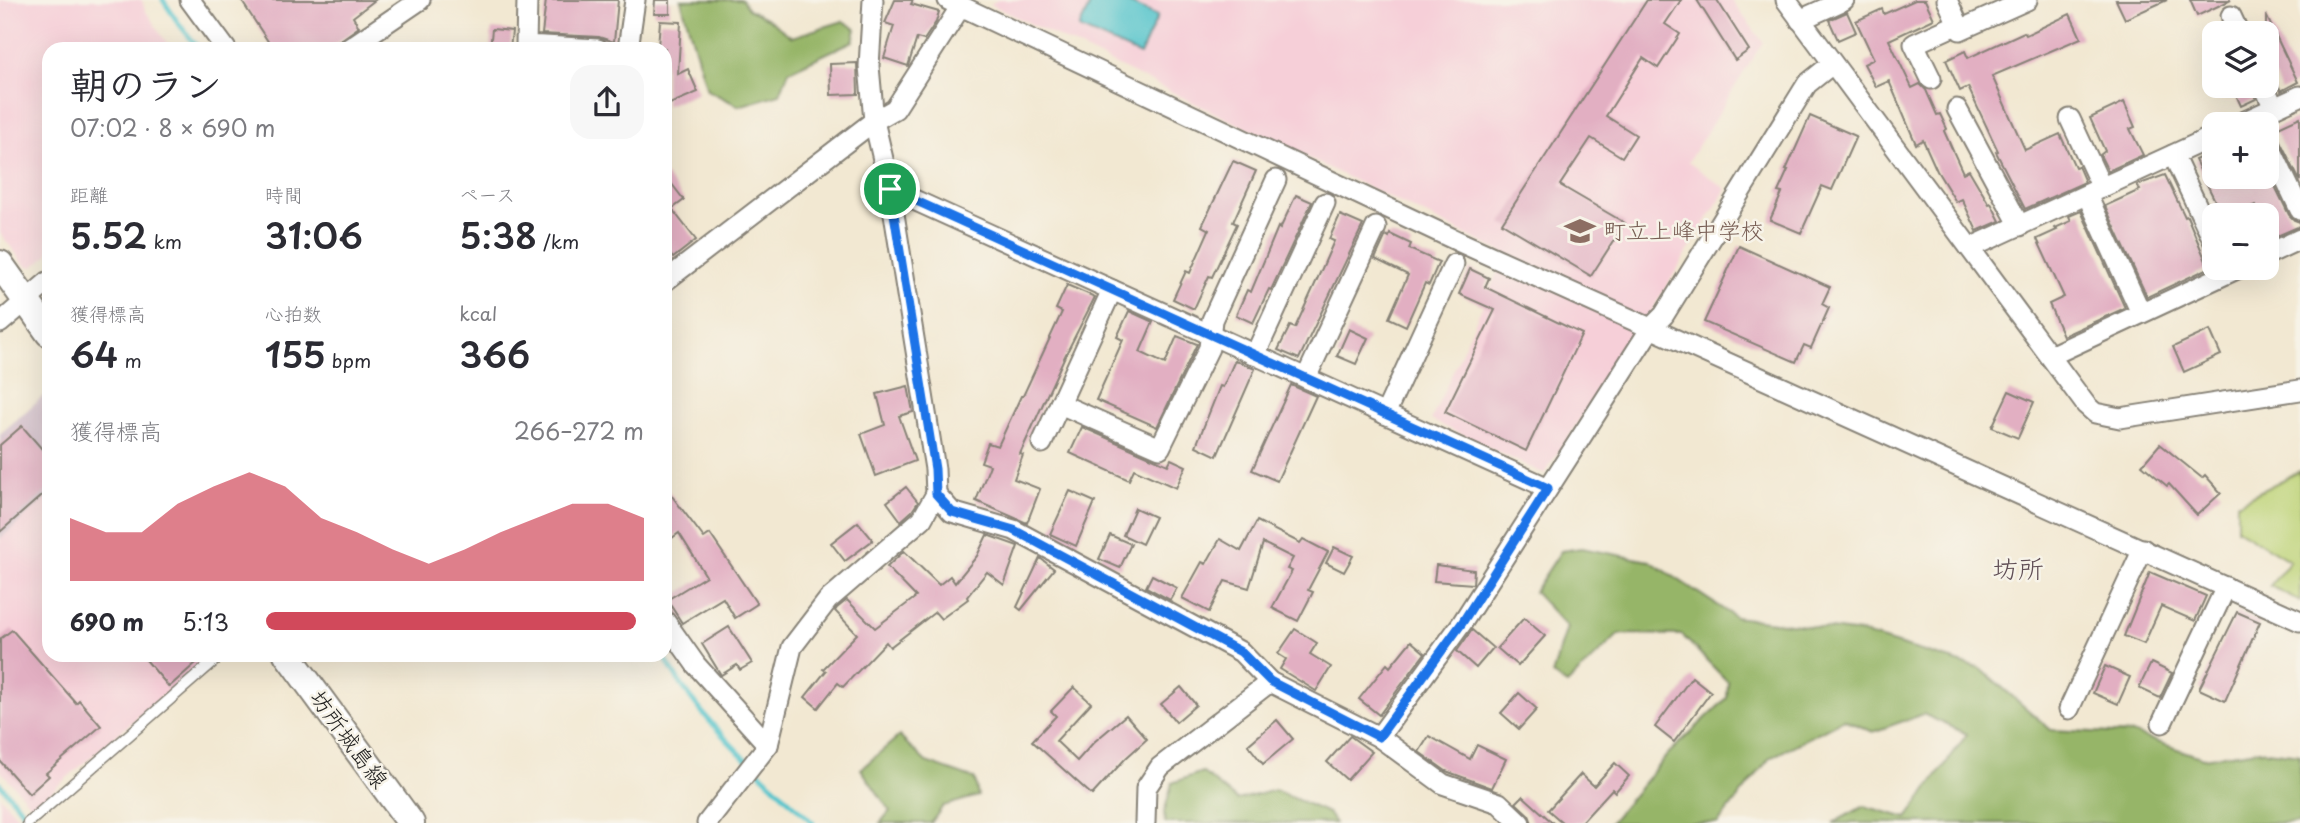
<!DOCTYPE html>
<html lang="ja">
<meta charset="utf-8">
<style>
body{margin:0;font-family:"Playpen Sans","Klee One",sans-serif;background:#f7f7f7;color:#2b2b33;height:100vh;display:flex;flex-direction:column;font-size:26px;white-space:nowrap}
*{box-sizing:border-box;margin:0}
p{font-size:23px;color:#7c7c81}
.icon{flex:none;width:38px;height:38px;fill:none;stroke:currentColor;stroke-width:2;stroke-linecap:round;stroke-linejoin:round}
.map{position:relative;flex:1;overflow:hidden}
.sheet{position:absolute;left:42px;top:42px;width:630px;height:620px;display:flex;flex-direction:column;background:#fff;border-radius:21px;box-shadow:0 7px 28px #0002}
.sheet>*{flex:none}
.buttons{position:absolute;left:2202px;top:21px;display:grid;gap:14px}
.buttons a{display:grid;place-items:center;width:77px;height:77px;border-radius:14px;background:#fff;box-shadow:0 7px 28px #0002;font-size:35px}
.pin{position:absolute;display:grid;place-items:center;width:60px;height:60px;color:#fff;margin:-30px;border:4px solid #fff;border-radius:50%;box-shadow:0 2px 7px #0007}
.round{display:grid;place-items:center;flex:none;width:74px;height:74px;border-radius:21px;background:#f7f7f7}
.summary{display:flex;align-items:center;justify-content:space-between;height:119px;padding:0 28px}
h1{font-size:38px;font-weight:600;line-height:52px}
.metrics{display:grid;grid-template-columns:repeat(3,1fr);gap:10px;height:119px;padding:7px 28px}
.metrics div{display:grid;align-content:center}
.metrics b{font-size:35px;font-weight:600}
.metrics small{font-size:19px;font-weight:400}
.metrics p{font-size:19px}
.chart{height:196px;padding:14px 28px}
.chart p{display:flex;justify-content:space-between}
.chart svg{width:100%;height:126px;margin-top:7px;fill:#d1495b;opacity:.7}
ul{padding:0 28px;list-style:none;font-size:23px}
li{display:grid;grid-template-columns:112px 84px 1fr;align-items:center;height:52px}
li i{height:18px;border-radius:9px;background:#d1495b}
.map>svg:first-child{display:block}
.built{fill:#f6cfd8}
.industrial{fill:#d1bdca}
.green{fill:#bdd377;stroke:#6c784a;stroke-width:2}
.forest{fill:#96b568;stroke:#596842;stroke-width:2}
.water{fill:#57c5cc;stroke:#3a7074;stroke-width:2}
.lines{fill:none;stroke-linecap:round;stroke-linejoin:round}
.stream{stroke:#57c5cc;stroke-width:5}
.building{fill:#e2afc2}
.lane-casing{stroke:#878277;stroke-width:13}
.street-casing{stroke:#878277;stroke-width:23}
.secondary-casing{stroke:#878277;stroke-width:30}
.lane{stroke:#fff;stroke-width:10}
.street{stroke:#fff;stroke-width:19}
.secondary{stroke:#fff;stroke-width:26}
.route-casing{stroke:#fff;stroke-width:14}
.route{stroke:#1a73e8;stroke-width:9}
.labels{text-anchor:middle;stroke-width:5;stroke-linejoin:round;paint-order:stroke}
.education-label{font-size:23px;fill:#785e54;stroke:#f7f3e8;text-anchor:start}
.street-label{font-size:23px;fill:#1c1c1c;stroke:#f7f3e8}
.quarter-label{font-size:26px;fill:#614f56;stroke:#f7f3e8}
</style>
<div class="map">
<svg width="2300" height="823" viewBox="0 0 2300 823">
<rect width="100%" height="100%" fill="#f7f3e8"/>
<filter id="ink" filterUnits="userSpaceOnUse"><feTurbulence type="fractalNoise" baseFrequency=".0143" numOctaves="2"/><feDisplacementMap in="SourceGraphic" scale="14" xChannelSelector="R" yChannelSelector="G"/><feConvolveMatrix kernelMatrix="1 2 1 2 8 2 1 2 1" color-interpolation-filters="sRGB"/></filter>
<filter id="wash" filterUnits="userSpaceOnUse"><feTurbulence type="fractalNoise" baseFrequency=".00686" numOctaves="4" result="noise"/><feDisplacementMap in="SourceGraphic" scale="28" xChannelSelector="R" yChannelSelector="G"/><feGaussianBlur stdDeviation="1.57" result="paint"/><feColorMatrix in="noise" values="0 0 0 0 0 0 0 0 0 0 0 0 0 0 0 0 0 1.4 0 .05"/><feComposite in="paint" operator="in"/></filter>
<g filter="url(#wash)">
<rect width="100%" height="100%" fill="#f2e8d2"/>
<g class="built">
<path d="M0,0h142l3,10 26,39h-122v205l-16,13 -8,-2 -25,-32z"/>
<path d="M998,0h733l32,42 -75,120 38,27 -77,126 -105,159 -113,-54 75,-166 -516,-250z"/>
<path d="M49,496v158l161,1 -177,152 -33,-37v-231z"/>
<path d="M0,796l20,23 -4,4h-16z"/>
</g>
<path class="industrial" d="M49,391v105l-49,43v-105z"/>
<path class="green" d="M2300,471v130l-30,-15 20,-25 -53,-32v-26z"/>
<g class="forest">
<path d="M681,0h61l6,9 20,10 24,18 51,-16 13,8 -3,12 -64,30 -9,23 -41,12 -32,-16z"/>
<path d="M1581,548l69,13 85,56 126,16 120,36 70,61 84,4 68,24 55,-8 42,5v68h-467l31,-17 43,12 60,-84 -44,-20 -50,18 -29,-13 -74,39 -52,65h-108l58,-69 59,-56 1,-16 -46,-47 -63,-1 -52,50 -15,-9 15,-48 -33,-35 27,-41z"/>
<path d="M899,736l27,26 49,17 3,17 -35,10 -12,17h-51l10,-12 -29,-42z"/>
<path d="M1202,772l35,28 38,-10 53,23 7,10h-170l-1,-10 8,-30z"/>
</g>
<path class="water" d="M1092,0h30l36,16 -18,39 -61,-27z"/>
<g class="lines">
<g class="stream">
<path d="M163,0l16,24 20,25"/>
<path d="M663,654c33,65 98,119 150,169"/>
<path d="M0,784l31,37"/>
</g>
</g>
<g id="blocks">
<g class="building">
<path d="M241,0h134l-22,17 6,10 -31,22h-55z"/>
<path d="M546,0h72l-4,42 -15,-5 -57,-3z"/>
<path d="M655,0h15v14h-16z"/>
<path d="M895,0h18l-2,4 28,8 -3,10 -12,18 -7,-2 -9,28 -24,-8 10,-32 -9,-3z"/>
<path d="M1647,0h34l-16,24 15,10 -22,34 -15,-10 -37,58 30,19 -14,22 -31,-19 -31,47 65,38 -34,53 -89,-53z"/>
<path d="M1697,0h20l32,50 -14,10z"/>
<path d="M1915,0h10l9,19 -45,21 23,48 8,-4 6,6 11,25 3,-1 7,15 -3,2 19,42 6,-3 20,34 2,-1 9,18 -23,10 -15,-32 -6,3 -19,-31 -14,-31 -7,4 -27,-63 -13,6 -12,-23 10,-5 -18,-38 26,-12 2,5z"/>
<path d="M2116,0h51l-42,19z"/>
<path d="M2190,0h41l-34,16z"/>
<path d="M1847,12l9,20 -18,8 -9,-20z"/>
<path d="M2070,14l11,24 -89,38 33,74 35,-16 15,33 3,-1 7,16 -60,27 -29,-57 2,-1 -30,-64 -8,4 -14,-31 19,-9 3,7 56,-26 2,3z"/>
<path d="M2266,15l32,67 -17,9 -15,-33z"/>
<path d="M660,21l21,1 -3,52 10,-5 10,23 -33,14v-58l-7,-1z"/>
<path d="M492,29l20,2 -2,18h-20z"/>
<path d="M857,63l1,31 -27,1 -1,-31z"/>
<path d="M2232,86h20l4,13 -15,7z"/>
<path d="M2124,102l11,25 -5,2 13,26 -35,16 -8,-16 5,-4 -15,-33z"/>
<path d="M1810,116l46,20 -24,54 -10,-4 -21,47 -31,-13 12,-27 -4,-1 10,-22h-2z"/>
<path d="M2300,117v64l-26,-52z"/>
<path d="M2214,151v26l56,-1 19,39 5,5 6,2v4l-30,13 -4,-9v-15h-7l-4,-10 -22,10h-11l-27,-55z"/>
<path d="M1233,161l23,10 -23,51 4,2 -7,15 -18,38 -3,-1 -15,33 -21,-10 13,-28 4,2 19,-43 -7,-4z"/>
<path d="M665,175l19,25 -12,9 24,31 -23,18 -8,-10z"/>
<path d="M2165,175l20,42 2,-1 22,52 -62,29 -42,-91 35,-16 -3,-5z"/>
<path d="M1296,195l16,7 -41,88 -2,-1 -16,34 -17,-8 11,-25 4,2 27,-65 2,2z"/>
<path d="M2081,211l44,97 -62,28 -14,-32 15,-7 -27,-58 20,-9 -2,-2 16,-7 -2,-5z"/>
<path d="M1340,215l23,10 -64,134 -21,-9 12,-24 5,2 21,-46 18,-41 -5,-2z"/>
<path d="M1390,234l21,10 -2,5 30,13 -10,23 -4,-2 -19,43 -17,-8 19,-43 -33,-16 11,-24 3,2z"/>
<path d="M1739,246l91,41 -8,17 7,4 -18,40 -7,-3 -8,17 -92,-40z"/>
<path d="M1470,269l19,9 -4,9 97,47 -56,117 -81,-39 50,-102 -36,-16z"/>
<path d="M1067,285l28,12 -31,61 -44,96 3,1 -9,24 26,10 -13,34 -51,-22 14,-36 -9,-3 7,-19 10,3 23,-50h2l39,-84 -6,-3z"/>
<path d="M1129,311l24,11 -13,30 25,12 12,-28 20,8 -40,83 -61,-27 27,-60 -6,-3z"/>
<path d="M1349,329l19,9 -12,26 -19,-8z"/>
<path d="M2210,330l11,25 -37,17 -11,-25z"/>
<path d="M1235,360l20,9 -38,87 -21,-10 24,-60 3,1z"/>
<path d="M1291,385l25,11 -39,85 -25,-11z"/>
<path d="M908,386l5,26 -14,4 16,45 -39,15 -15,-42 24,-9 -8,-31z"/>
<path d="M2009,391l25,11 -16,36 -26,-11z"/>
<path d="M22,426l27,31v32l-49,43v-87z"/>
<path d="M1082,427l86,38 3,-6 15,7 -10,22 -42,-19 -5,11 -59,-27z"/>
<path d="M2160,444l42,34 3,-3 16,18 -24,22 -28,-31 -2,2 -25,-21z"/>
<path d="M665,487l39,51 6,-4 47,70 -22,14 -12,-20 -41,25 -15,-23 39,-24 -27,-43 -14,10z"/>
<path d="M906,487l12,15 -6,9 -11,10 -14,-19z"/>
<path d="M1070,491l25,11 -19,44 -26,-12z"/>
<path d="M1135,508l20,9 -13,27 -19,-9z"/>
<path d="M1257,521l43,22 3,-4 25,13 -20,38 5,2 -15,29 -26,-13 20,-37 -5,-2 6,-11 -30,-15 -14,45 -24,-7 -16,31 -27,-14 20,-36 4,2 14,-25 21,12z"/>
<path d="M858,522l15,18 -28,21 -14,-18z"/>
<path d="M987,535l31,11 -14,39 -17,-13 -20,25 1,2 -27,20 -6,-7 -45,35 -4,-5 -43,45 -5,-4 -20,25 -13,-11 21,-26 -3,-2 34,-35 -22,-23 2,-3 10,-8 28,28 41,-31 -29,-30 17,-16 35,34 11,-9 5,7 22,-27z"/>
<path d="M1110,535l21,9 -11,24 -21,-9z"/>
<path d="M1334,547l19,9 -9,16 -18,-9z"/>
<path d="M1040,558l14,11 -33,41 -4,-3z"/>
<path d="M1436,565l38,5 -1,14 -39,-3z"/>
<path d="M2150,572l56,24 -11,25 -34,-15 -17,38 -20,-8z"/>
<path d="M1152,575l25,13 -7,12 -24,-13z"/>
<path d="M2237,612l23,10 -35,79 -26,-12z"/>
<path d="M1524,618l21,18 -27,30 -21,-18z"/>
<path d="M729,627l23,36 -12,7 -3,-5 -16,10 -19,-31z"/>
<path d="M1295,629l22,14 -7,11 21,13 -15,24 -36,-22 6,-10 -8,-5z"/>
<path d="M12,630l64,73 3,-3 22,26 -55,47 3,3 -20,18 -29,-33v-122z"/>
<path d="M1472,630l21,18 -17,20 -19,-17z"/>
<path d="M1411,641l14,12 -46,62 -20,-16 28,-35 3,3z"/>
<path d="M141,654h65l-37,33z"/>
<path d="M2151,663l21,10 -12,25 -21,-10z"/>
<path d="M2105,666l25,11 -12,27 -25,-11z"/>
<path d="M1692,677l19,15 -37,50 -19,-15z"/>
<path d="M1074,687l17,16 -35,38 21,20 17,-19 32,-27 21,24 -21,19 -34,37 -60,-54 24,-25 -5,-5z"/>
<path d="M1181,687l15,18 -20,17 -15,-18z"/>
<path d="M1519,693l18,16 -18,20 -18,-16z"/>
<path d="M1277,720l16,19 -30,25 -15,-19z"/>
<path d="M1350,736l22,16 -25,28 -20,-18z"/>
<path d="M1429,736l41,23 7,-14 29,14 -14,29 -46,-17 -27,-19z"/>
<path d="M1615,763l14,13 -14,16 -3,-3 -31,34h-18l-15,-13 33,-36 13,12z"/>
<path d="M1523,796l30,27h-21l-3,-8 -13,-12z"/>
</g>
</g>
</g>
<g filter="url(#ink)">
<use href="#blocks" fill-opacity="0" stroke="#878277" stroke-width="2"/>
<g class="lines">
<g class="lane-casing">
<path id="lane" d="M28,823l194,-169"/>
</g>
<g class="street-casing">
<g id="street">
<path d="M190,0l36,49"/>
<path d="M527,0l-1,45 72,4"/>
<path d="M948,0l514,243 838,378"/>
<path d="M1786,0l300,405 9,8 25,5 180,-28"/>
<path d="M2231,16l8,17"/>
<path d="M1800,20l44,-20"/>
<path d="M1958,24l2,6 67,-30"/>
<path d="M348,49l72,-49"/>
<path d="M628,49l7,-49"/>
<path d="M1931,79l-17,-35 44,-20 -11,-24"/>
<path d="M2264,86l10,22"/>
<path d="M1957,109l63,117"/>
<path d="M2070,119l32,69"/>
<path d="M2239,124l61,-28"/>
<path d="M2266,138l34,72"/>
<path d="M2173,155l41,87"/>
<path d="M890,189l658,299"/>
<path d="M2087,195l54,118"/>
<path d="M1970,248l244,-112"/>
<path d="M2266,255l34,-16"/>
<path d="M665,281l209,-160 21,-12 66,-103"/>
<path d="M0,323l49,-42"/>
<path d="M1255,355l70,-152"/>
<path d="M2050,356l189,-88"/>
<path d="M1306,378l70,-151"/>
<path d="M1060,404l100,44 49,-100 3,-28 64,-140"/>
<path d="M1385,414l69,-150"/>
<path d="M1042,443l70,-153"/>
<path d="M936,494l16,18 62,18 227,122 29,30 109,55 64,47 56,19 21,20"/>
<path d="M665,621l31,44 72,80"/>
<path d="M2069,709l74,-160"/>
<path d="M2162,723l64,-136"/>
<path d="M1379,737l83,-114 189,-295 13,-13 143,-231 25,-20"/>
<path d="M707,823l61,-78 24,-98 36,-47 94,-81 14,-25 -1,-25 -45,-280 -16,-68 -5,-55 4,-66"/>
<path d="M1145,823l1,-35 14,-21 110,-85"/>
</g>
</g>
<g class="secondary-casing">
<g id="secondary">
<path d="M0,264l49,69"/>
<path d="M287,654l124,169"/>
</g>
</g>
<use href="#lane" class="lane"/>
<use href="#street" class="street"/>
<use href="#secondary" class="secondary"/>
</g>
</g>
<g class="lines" filter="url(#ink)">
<g class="route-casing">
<path id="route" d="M890,189l658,299 -86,135 -83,114 -109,-56 -29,-29 -227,-122 -62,-18 -16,-18 -1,-25z"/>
</g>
<use href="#route" class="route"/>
</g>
<defs>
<g id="school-bare" transform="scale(2.415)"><path d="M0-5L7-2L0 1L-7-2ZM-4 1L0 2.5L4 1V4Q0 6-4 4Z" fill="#8d6e63" stroke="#f7f3e8" stroke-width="2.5" paint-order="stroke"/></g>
</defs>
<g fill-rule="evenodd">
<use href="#school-bare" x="1580" y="231"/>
</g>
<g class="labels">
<g class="education-label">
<text x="1603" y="239">町立上峰中学校</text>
</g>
<g class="street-label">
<text transform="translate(349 739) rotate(54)" y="8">坊所城島線</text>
</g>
<g class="quarter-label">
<text x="2018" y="578">坊所</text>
</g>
</g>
</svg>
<div class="buttons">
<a><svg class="icon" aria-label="layers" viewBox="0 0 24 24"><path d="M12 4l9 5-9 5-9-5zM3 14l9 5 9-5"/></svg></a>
<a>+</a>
<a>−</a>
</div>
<div class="pin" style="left:890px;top:189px;background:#1e9e55"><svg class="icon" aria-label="arrive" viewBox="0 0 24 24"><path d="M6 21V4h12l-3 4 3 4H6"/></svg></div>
<section class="sheet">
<div class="summary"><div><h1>朝のラン</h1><p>07:02 · 8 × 690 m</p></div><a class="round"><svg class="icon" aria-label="share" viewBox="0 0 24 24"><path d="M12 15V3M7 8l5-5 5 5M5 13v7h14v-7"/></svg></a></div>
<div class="metrics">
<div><p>距離</p><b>5.52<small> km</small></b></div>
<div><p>時間</p><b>31:06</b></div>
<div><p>ペース</p><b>5:38<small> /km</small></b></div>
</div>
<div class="metrics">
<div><p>獲得標高</p><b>64<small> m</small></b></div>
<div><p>心拍数</p><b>155<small> bpm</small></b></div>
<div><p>kcal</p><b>366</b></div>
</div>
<div class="chart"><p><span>獲得標高</span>266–272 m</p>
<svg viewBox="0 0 160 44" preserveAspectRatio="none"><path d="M0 44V22L10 27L20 27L30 17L40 11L50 6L60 11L70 22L80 27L90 33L100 38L110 33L120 27L130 22L140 17L150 17L160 22V44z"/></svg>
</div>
<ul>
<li><b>690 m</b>5:13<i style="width:98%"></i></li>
</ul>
</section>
</div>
